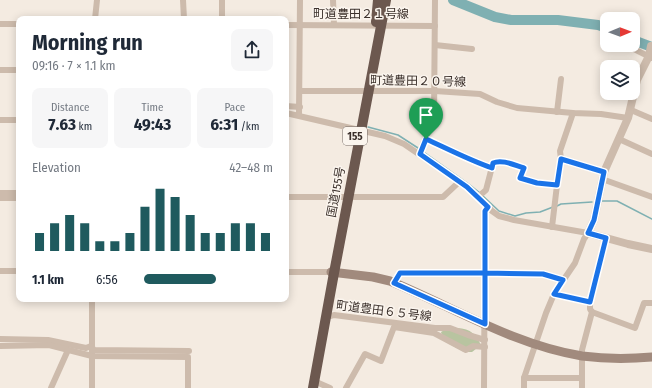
<!DOCTYPE html>
<meta charset="utf-8">
<style>
body{margin:0;font-family:"Fira Sans Condensed","Noto Sans JP",sans-serif;background:#f6f6f7;color:#1f2937;height:100vh;display:flex;flex-direction:column;font-size:15px;white-space:nowrap}
*{box-sizing:border-box;margin:0}
p{font-size:13px;color:#747a83}
.icon{flex:none;width:22px;height:22px;fill:none;stroke:currentColor;stroke-width:2;stroke-linecap:round;stroke-linejoin:round}
.map{position:relative;flex:1;overflow:hidden}
.drawer{position:absolute;left:16px;top:16px;width:273px;height:286px;display:flex;flex-direction:column;background:#fff;border-radius:8px;box-shadow:0 2px 10px #0003}
.drawer>*{flex:none}
.needle{width:26px;rotate:89deg}
.buttons{position:absolute;left:600px;top:12px;display:grid;gap:8px}
.buttons a{display:grid;place-items:center;width:40px;height:40px;border-radius:8px;background:#fff;box-shadow:0 2px 10px #0003;font-size:20px}
.pin{position:absolute;display:grid;place-items:center;width:34px;height:34px;color:#fff;margin:-41px -17px;border-radius:50% 50% 50% 0;rotate:-45deg;box-shadow:0 0 4px #0007}
.pin .icon{rotate:45deg}
.round{display:grid;place-items:center;flex:none;width:42px;height:42px;border-radius:8px;background:#f6f6f7}
.overview{display:flex;align-items:center;justify-content:space-between;height:68px;padding:0 16px}
h1{font-size:22px;font-weight:700;line-height:30px}
.figures{display:grid;grid-template-columns:repeat(3,1fr);gap:6px;height:68px;padding:4px 16px}
.figures div{display:grid;align-content:center;border-radius:8px;background:#f6f6f7;text-align:center}
.figures b{font-size:17px;font-weight:700}
.figures small{font-size:11px;font-weight:400}
.figures p{font-size:11px}
.chart{height:112px;padding:8px 16px}
.chart p{display:flex;justify-content:space-between}
.chart svg{width:100%;height:72px;margin-top:4px;stroke:#1f5a5e;stroke-width:6}
ul{padding:0 16px;list-style:none;font-size:13px}
li{display:grid;grid-template-columns:64px 48px 1fr;align-items:center;height:30px}
li i{height:10px;border-radius:5px;background:#1f5a5e}
.map>svg:first-child{display:block}
.green{fill:#b8c4a0}
.lines{fill:none;stroke-linecap:round;stroke-linejoin:round}
.stream{stroke:#7fb0b2;stroke-width:1.5}
.river{stroke:#7fb0b2;stroke-width:10}
.minor{stroke:#cdbbac;stroke-width:6}
.tertiary{stroke:#cdbbac;stroke-width:8}
.secondary{stroke:#a18a7d;stroke-width:9}
.trunk{stroke:#6c584f;stroke-width:10}
.route-casing{stroke:#fff;stroke-width:8}
.route{stroke:#1a73e8;stroke-width:5}
.labels{text-anchor:middle;stroke-width:3;stroke-linejoin:round;paint-order:stroke}
.shield{fill:#fbf5ee;stroke:#756b66;stroke-width:1}
.shield-label{font-size:11px;font-weight:bold;fill:#3b302b}
.street-label{font-size:12px;fill:#3b302b;stroke:#fbf5ee}
</style>
<div class="map">
<svg width="652" height="388" viewBox="0 0 652 388">
<rect width="100%" height="100%" fill="#f4ebe1"/>
<path class="green" d="M448,328c18,0 24,0 33,17l-9,7h-8l-20,-11 -3,-9z"/>
<g class="lines">
<g class="stream">
<path d="M368,127l30,8 20,13"/>
<path d="M425,153l45,32 10,8"/>
<path d="M483,196l16,15 16,5 11,-3 14,-1 13,-5"/>
<path d="M600,201h17l35,18"/>
<path d="M557,206l4,-2 31,-2"/>
</g>
<g class="river">
<path d="M453,0l42,17 16,3h47l40,5 9,3"/>
<path d="M633,40l19,7"/>
</g>
<g class="minor">
<path d="M183,0l1,19"/>
<path d="M333,0l1,25"/>
<path d="M95,19l2,-19"/>
<path d="M222,19v-19"/>
<path d="M0,24h19"/>
<path d="M286,25l149,1"/>
<path d="M435,45l37,4"/>
<path d="M628,46l24,12"/>
<path d="M0,70h19"/>
<path d="M300,91h135l45,3 17,8 20,6 56,5 28,1 27,4"/>
<path d="M286,106l14,1"/>
<path d="M631,110l21,9"/>
<path d="M557,112l4,-33"/>
<path d="M286,113l99,23 19,8 63,43 25,24 7,5 15,4 74,13 -4,6 -9,24 -21,31 -8,19 -22,65v10"/>
<path d="M299,115l1,-115"/>
<path d="M0,120h19"/>
<path d="M426,139c22,10 43,21 66,29"/>
<path d="M619,139l33,15"/>
<path d="M419,154l15,-37 1,-117"/>
<path d="M561,159l-1,-8 13,-38"/>
<path d="M602,179l50,18"/>
<path d="M0,193h19"/>
<path d="M286,197h157l16,-15"/>
<path d="M478,197l8,-7 7,-27c9,-4 21,2 30,4l-3,11 17,5 20,2"/>
<path d="M0,198h19"/>
<path d="M552,227l5,-42 4,-26 43,13"/>
<path d="M0,271h19"/>
<path d="M286,272h45"/>
<path d="M394,283l6,-10 143,1 20,6"/>
<path d="M554,294l36,8"/>
<path d="M92,299v89"/>
<path d="M592,312l43,16 9,-25h8"/>
<path d="M326,315l5,1 3,-1 101,13h15l18,7 17,5"/>
<path d="M0,339l48,1 38,8 5,-2 3,4 95,1"/>
<path d="M0,346l49,-1 43,11 96,1v31"/>
<path d="M524,378h58"/>
<path d="M314,381l16,7"/>
<path d="M51,388l17,-38"/>
<path d="M346,388l19,-34 16,7 13,-34 40,6 32,17 7,-4 12,1"/>
<path d="M484,388l1,-177 2,-4"/>
<path d="M582,388v-38l10,-38 -2,-3v-7l16,-64"/>
</g>
<path class="tertiary" d="M651,46l-2,10 -12,24 -9,38 -24,54 -10,48 -6,13 40,11 24,5"/>
<path class="secondary" d="M331,272l42,5 17,4c63,26 124,64 192,75 23,3 47,3 70,1"/>
<g class="trunk">
<path d="M376,22l2,-22"/>
<path d="M313,388l21,-115 52,-273"/>
</g>
</g>
<g class="lines">
<g class="route-casing">
<path id="route" d="M426,139l-6,15 47,33 21,20 -3,4v62h-85l-6,10 91,41v-51l58,1 20,6 -9,14 36,8 16,-64 -18,-5 6,-13 10,-48 -43,-13 -4,26 -20,-2 -17,-5 4,-10c-10,-3 -22,-9 -31,-5l-1,5c-23,-8 -44,-19 -66,-29"/>
</g>
<use href="#route" class="route"/>
</g>
<g class="labels">
<rect class="shield" x="343" y="127" width="24" height="18" rx="3"/>
<g class="shield-label">
<text x="355" y="140">155</text>
</g>
<g class="street-label">
<text x="361" y="18">町道豊田２１号線</text>
<text transform="translate(418 81) rotate(1)" y="4">町道豊田２０号線</text>
<text transform="translate(336 192) rotate(-79)" y="4">国道155号</text>
<text transform="translate(384 311) rotate(7)" y="4">町道豊田６５号線</text>
</g>
</g>
</svg>
<div class="buttons">
<a><svg class="needle" viewBox="-14 -14 28 28"><path d="M0-13l5 13h-10z" fill="#e53935"/><path d="M0 13l5-13h-10z" fill="#747a83"/></svg></a>
<a><svg class="icon" aria-label="layers" viewBox="0 0 24 24"><path d="M12 4l9 5-9 5-9-5zM3 14l9 5 9-5"/></svg></a>
</div>
<div class="pin" style="left:426px;top:139px;background:#1e9e55"><svg class="icon" aria-label="arrive" viewBox="0 0 24 24"><path d="M6 21V4h12l-3 4 3 4H6"/></svg></div>
<section class="drawer">
<div class="overview"><div><h1>Morning run</h1><p>09:16 · 7 × 1.1 km</p></div><a class="round"><svg class="icon" aria-label="share" viewBox="0 0 24 24"><path d="M12 15V3M7 8l5-5 5 5M5 13v7h14v-7"/></svg></a></div>
<div class="figures">
<div><p>Distance</p><b>7.63<small> km</small></b></div>
<div><p>Time</p><b>49:43</b></div>
<div><p>Pace</p><b>6:31<small> /km</small></b></div>
</div>
<div class="chart"><p><span>Elevation</span>42–48 m</p>
<svg viewBox="0 0 160 44" preserveAspectRatio="none"><path d="M5 44V33M15 44V27M25 44V22M35 44V27M45 44V38M55 44V38M65 44V33M75 44V17M85 44V6M95 44V11M105 44V22M115 44V33M125 44V33M135 44V27M145 44V27M155 44V33"/></svg>
</div>
<ul>
<li><b>1.1 km</b>6:56<i style="width:56%"></i></li>
</ul>
</section>
</div>
